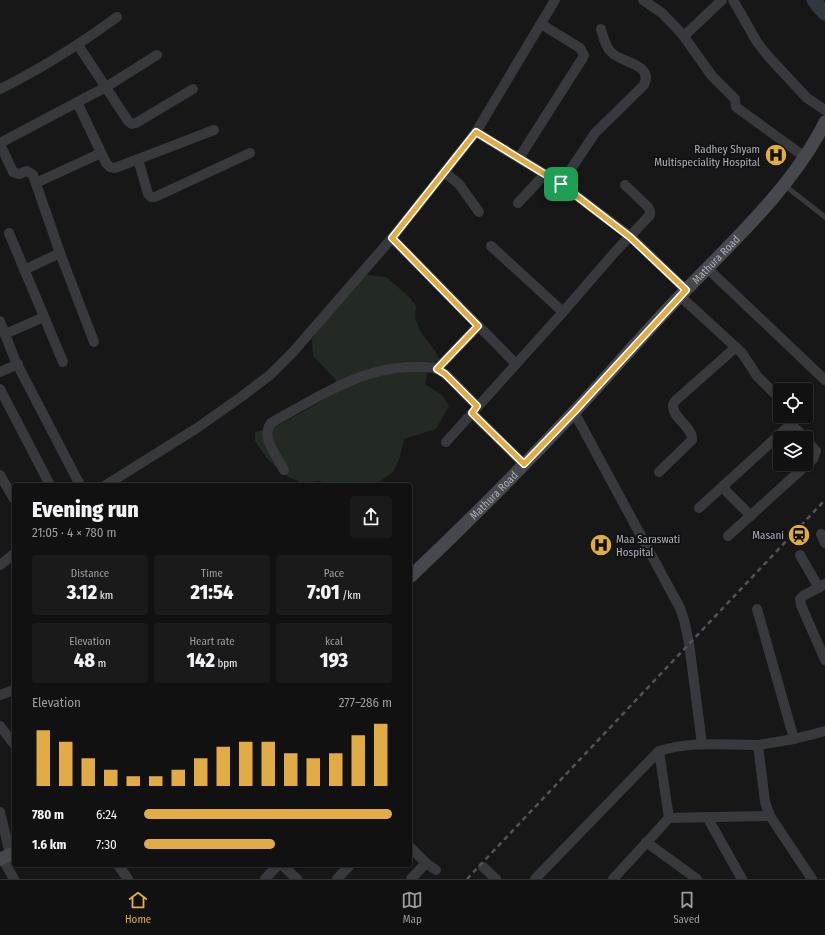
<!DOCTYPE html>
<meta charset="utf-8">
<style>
body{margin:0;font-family:"Fira Sans Condensed",sans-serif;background:#1a1a1b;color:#f1f3f6;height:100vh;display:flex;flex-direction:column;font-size:15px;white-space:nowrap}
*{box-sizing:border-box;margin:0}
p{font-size:13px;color:#9c9d9f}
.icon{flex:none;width:22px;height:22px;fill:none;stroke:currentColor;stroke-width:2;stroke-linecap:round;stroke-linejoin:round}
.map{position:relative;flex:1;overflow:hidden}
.drawer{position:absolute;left:12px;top:483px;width:400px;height:384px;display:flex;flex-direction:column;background:#111112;border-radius:4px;box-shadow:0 1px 3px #0004,0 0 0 1px #303132}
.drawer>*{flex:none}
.tools{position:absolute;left:773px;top:383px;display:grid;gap:8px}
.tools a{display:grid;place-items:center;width:40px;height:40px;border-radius:4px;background:#111112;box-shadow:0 1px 3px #0004,0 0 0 1px #303132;font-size:20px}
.pin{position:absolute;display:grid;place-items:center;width:34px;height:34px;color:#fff;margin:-17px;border-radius:8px;box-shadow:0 2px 6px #0006}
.round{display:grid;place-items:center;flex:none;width:42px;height:42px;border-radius:4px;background:#1a1a1b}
.overview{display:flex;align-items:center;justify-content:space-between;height:68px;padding:0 20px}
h1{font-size:22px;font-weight:800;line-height:30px}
.figures{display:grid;grid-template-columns:repeat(3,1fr);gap:6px;height:68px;padding:4px 20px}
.figures div{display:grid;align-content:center;border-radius:4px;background:#1a1a1b;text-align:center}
.figures b{font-size:20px;font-weight:800}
.figures small{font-size:11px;font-weight:400}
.figures p{font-size:11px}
.chart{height:112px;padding:8px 20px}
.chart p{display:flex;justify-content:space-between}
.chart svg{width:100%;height:72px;margin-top:4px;stroke:#e1ab46;stroke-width:6}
ul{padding:0 20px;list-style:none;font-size:13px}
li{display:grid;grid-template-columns:64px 48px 1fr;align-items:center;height:30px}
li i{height:10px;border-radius:5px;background:#e1ab46}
.menu{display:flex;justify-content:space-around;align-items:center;height:56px;border-top:1px solid #303132;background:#111112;font-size:11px;color:#9c9d9f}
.menu a{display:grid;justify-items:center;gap:2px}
.menu .active{color:#e1ab46}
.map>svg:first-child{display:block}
.green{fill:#232a24}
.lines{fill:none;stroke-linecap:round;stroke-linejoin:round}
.river{stroke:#313940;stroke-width:15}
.lane{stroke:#38393d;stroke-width:5}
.street{stroke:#38393d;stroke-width:10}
.secondary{stroke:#46484d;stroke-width:13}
.rail{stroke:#515358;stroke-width:2.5;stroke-dasharray:5 4;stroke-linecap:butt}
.route-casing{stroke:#fff;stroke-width:8}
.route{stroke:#e1ab46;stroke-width:5}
.labels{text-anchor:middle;stroke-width:4;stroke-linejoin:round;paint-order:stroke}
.poi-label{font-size:11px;fill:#aaaeb7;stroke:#121213;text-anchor:end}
.street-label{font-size:11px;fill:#aaaeb7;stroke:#121213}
</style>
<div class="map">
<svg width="825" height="879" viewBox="0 0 825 879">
<rect width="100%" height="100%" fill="#171718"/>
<path class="green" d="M366,275l20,2 23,20 7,9 -1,12 5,13 15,20 6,11 -13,7 -3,15 17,11 7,11 -13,23 -32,10 -5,21 -6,12 -18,13h-36l-21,-4 -15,2 -13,-5 -12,-9 -12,-12 -11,-16v-9l24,-7 36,-20 14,-9 7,-16 -23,-24 -1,-17 20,-33z"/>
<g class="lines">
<path class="river" d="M814,0l5,7 6,6"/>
<path class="lane" d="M784,185l41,32"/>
<g class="street">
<path d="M643,0l19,13 20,21 30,42 23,23 1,8 69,50"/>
<path d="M733,0l24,42 10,13 40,43 18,12"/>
<path d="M684,36l38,-36"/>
<path d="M78,45l50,76 4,3 4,-1 57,-34"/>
<path d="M0,89c41,-20 80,-45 117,-72"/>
<path d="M77,102l29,61 4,4 5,1 99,-38"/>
<path d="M476,132l79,-132"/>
<path d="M0,143l106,-56 51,-32"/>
<path d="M0,144l13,28 6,2 8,-3 6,4 27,78 34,89"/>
<path d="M519,158l63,-99 2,-4 -4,-7 -39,-24"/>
<path d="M138,159l10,35 3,3h4l95,-44"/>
<path d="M444,172l15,12 20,28"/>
<path d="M36,183l65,-30"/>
<path d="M561,184l34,-51 49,-48c10,-21 -23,-22 -33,-33 -6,-6 -8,-16 -10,-23"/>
<path d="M518,203l27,-29"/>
<path d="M9,233l54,129"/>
<path d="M392,238l124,126"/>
<path d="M491,246l72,66"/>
<path d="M707,268l118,112"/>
<path d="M24,270l36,-17"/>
<path d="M680,296l62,57 15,23 23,23"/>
<path d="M0,321l15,39 65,125"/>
<path d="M5,334l39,-17"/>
<path d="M437,369l41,-43"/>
<path d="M0,372l18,-8"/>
<path d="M0,389l50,96"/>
<path d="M574,412l106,196 4,12 5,23 13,101"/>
<path d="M472,413l52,51"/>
<path d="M795,416l-1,4 -3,4 14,14"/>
<path d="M446,442l117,-130 52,-60 35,-37v-4l-2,-4 -23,-22"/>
<path d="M284,470c-7,-14 -24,-33 -13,-47 45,-25 92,-57 144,-56 7,0 15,-1 22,2 11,4 30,28 40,37"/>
<path d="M659,472l33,-32c1,-14 -20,-21 -19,-35l2,-4 61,-54"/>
<path d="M0,475l14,24"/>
<path d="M106,485l91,-57 44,-31 29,-22 23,-23 99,-114 84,-106 85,52 70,53 55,53"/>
<path d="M724,485l2,6 25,25"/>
<path d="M699,508l92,-84"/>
<path d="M821,534l4,9"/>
<path d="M728,536l85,-77 3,-8 -10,-11"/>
<path d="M800,555l19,33"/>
<path d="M0,565l14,-11"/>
<path d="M825,584l-22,12 -3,3 1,6 24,55"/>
<path d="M757,609l37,130"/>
<path d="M0,695l14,-5"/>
<path d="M0,726l14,18"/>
<path d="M758,745l36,-6 31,-8"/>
<path d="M0,812l10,42"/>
<path d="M707,817l35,62"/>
<path d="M669,818l101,-2"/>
<path d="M646,842l51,37"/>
<path d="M410,847l16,16 10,7"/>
<path d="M2,858l12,21"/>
<path d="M118,865l10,14"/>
<path d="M282,865l15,14"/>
<path d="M483,867l13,12"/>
<path d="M265,879l13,-14"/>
<path d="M337,879l13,-14"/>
<path d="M411,879l15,-16"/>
<path d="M535,879l124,-128c31,-10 66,-6 99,-6l7,57 5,14 42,63"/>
<path d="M613,879l56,-61 -10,-67"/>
</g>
<g class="secondary">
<path id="s1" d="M410,577c56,-53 111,-108 164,-165 36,-38 70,-79 107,-117 50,-52 112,-108 144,-173"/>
<path d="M0,859l14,-6"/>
</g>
<path class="rail" d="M467,879l358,-379"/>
</g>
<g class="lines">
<g class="route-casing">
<path id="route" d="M476,132l85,52 69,53 56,53 -112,122 -50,52 -52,-51 5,-7 -32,-32 -8,-5 41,-43 -86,-88z"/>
</g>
<use href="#route" class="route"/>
</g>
<defs>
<g id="hospital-disc" transform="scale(1.15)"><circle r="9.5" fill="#e1ab46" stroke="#121213"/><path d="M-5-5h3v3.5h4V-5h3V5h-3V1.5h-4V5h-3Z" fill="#111"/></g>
<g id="station-disc" transform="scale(1.15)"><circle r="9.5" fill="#e1ab46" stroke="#121213"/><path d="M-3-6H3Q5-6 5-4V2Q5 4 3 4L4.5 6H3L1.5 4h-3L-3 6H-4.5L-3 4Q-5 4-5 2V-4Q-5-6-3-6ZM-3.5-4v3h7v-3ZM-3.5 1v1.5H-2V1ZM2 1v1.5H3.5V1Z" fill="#111"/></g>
</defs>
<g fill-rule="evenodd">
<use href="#hospital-disc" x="776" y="155"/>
<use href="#station-disc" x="799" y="535"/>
<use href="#hospital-disc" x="601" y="545"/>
</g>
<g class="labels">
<g class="poi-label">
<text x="760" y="153">Radhey Shyam<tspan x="760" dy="13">Multispeciality Hospital</tspan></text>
<text x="784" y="539">Masani</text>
<text x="616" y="543" text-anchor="start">Maa Saraswati<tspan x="616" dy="13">Hospital</tspan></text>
</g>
<g class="street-label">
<text dy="4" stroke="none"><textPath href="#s1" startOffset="441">Mathura Road</textPath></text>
<text dy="4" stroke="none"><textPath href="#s1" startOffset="117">Mathura Road</textPath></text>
</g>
</g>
</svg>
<div class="tools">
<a><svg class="icon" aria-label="locate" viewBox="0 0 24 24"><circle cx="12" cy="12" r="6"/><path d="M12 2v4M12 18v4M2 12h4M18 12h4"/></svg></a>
<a><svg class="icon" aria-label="layers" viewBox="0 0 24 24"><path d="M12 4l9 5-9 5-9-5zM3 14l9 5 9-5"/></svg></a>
</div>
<div class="pin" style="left:561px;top:184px;background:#1e9e55"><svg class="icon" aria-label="arrive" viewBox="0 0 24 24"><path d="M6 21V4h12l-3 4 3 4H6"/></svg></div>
<section class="drawer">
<div class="overview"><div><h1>Evening run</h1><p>21:05 · 4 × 780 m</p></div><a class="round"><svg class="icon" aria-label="share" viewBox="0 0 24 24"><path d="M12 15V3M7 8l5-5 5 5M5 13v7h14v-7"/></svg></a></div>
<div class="figures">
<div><p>Distance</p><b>3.12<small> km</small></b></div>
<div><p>Time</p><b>21:54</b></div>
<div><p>Pace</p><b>7:01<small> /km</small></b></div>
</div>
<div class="figures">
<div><p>Elevation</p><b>48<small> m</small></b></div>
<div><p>Heart rate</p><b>142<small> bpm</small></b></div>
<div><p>kcal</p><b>193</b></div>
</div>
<div class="chart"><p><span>Elevation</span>277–286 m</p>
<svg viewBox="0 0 160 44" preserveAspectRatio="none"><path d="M5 44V10M15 44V17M25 44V27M35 44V34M45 44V38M55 44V38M65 44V34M75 44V27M85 44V20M95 44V17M105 44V17M115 44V24M125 44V27M135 44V24M145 44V13M155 44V6"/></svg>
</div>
<ul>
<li><b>780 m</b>6:24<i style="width:100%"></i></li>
<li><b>1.6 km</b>7:30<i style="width:53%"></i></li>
</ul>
</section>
</div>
<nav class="menu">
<a class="active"><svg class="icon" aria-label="home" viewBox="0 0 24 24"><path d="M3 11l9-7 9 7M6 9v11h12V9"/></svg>Home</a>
<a><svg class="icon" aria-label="map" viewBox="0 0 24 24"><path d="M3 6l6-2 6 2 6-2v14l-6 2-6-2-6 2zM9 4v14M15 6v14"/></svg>Map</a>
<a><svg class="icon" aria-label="saved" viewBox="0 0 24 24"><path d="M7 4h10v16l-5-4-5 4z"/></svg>Saved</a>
</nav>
